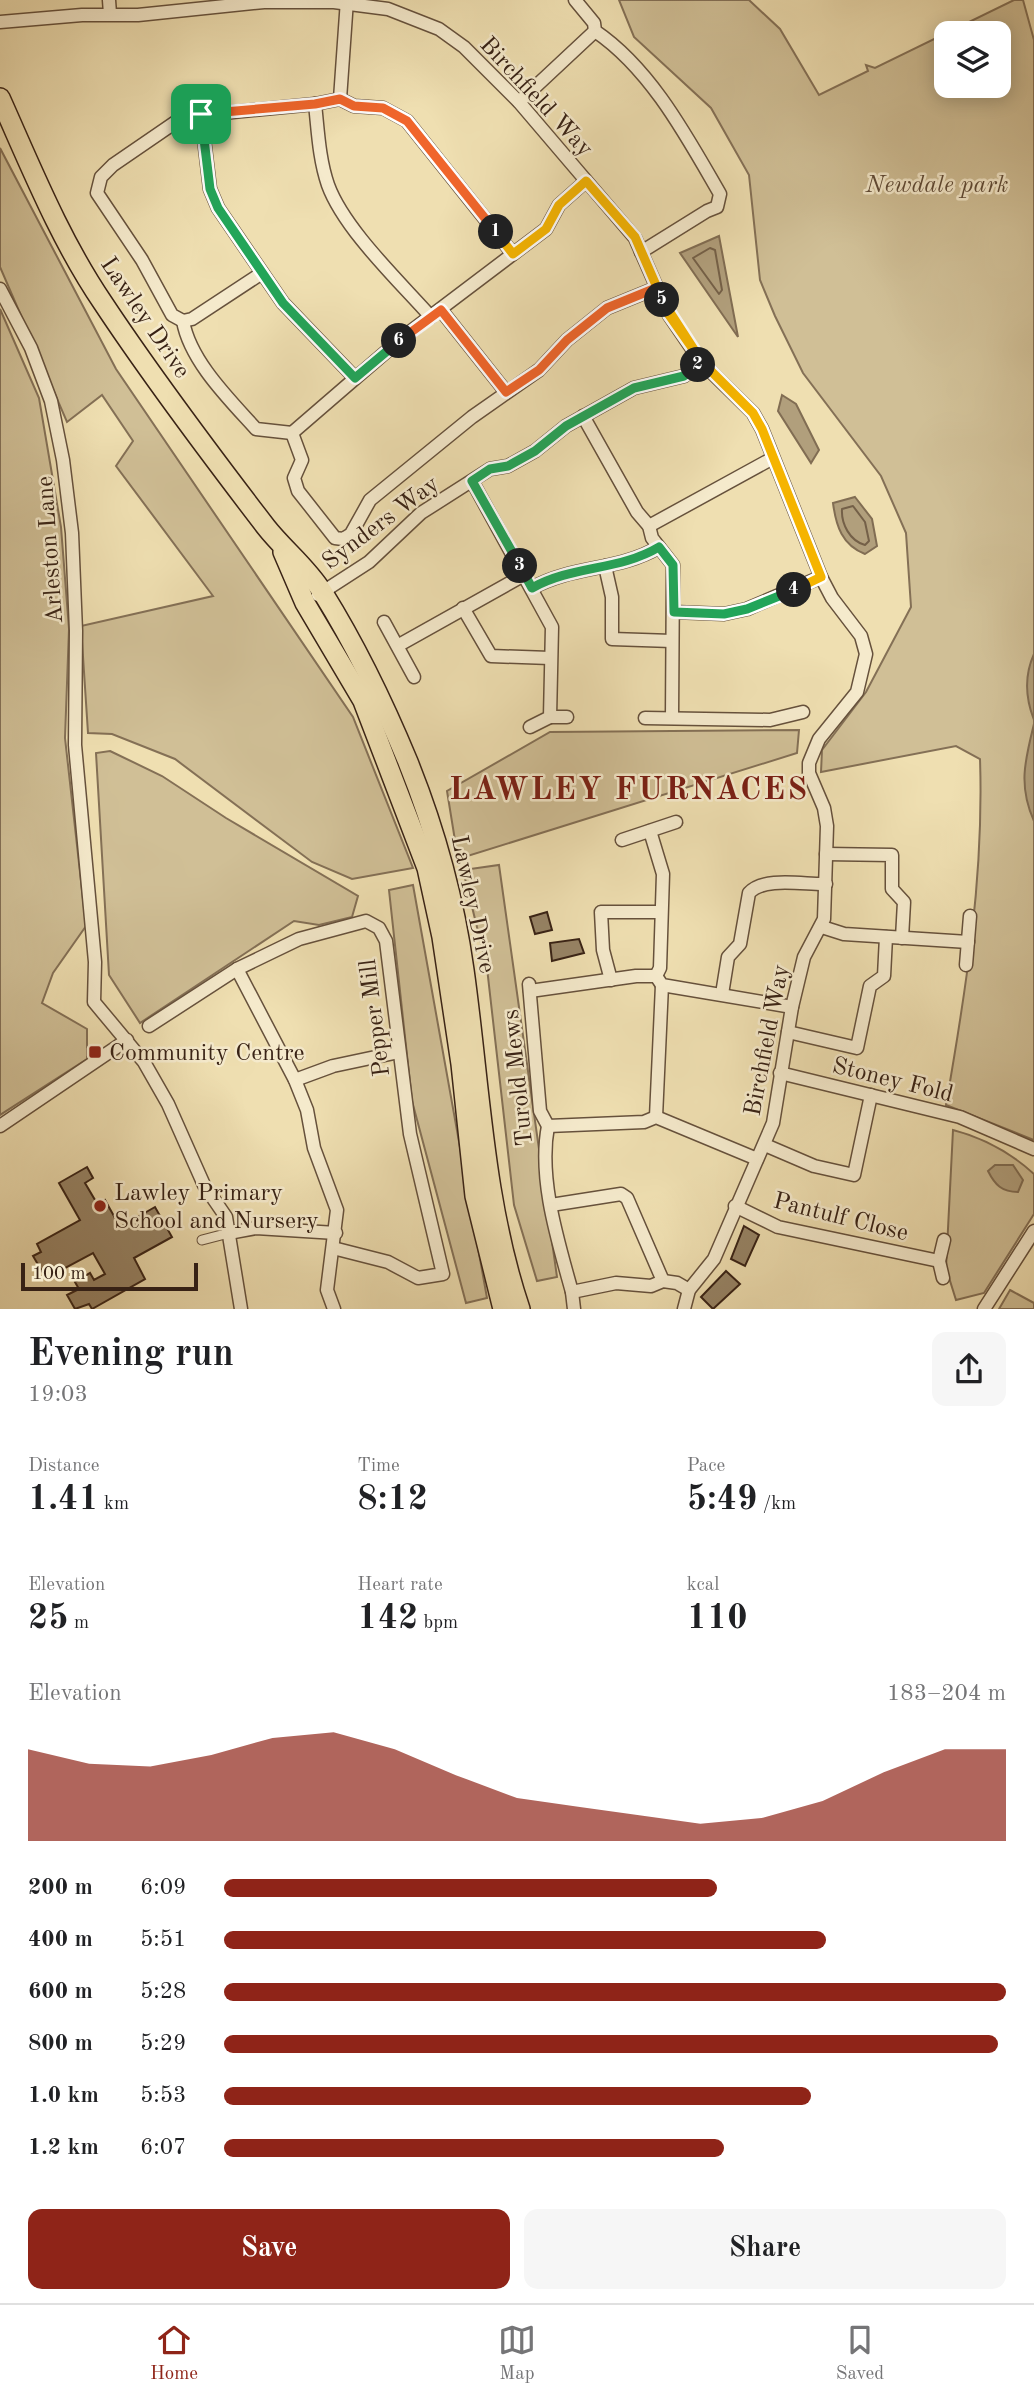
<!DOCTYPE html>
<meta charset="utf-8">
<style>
body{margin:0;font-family:"Old Standard TT",serif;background:#f6f6f6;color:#202124;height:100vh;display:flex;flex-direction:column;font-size:26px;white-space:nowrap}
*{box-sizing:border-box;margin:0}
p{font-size:23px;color:#757577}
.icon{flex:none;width:38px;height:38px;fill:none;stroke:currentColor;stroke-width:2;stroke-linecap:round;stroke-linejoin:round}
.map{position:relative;height:1309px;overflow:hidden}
.drawer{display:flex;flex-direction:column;background:#fff;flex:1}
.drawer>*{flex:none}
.controls{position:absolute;left:934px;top:21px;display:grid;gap:14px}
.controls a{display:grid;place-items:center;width:77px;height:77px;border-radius:14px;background:#fff;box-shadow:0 4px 18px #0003;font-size:35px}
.scale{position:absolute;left:21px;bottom:18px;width:177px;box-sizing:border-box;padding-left:7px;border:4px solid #382215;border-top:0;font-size:19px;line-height:24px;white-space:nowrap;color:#382215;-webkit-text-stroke:5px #f5eacc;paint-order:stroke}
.pin{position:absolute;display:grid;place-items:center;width:60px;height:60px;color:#fff;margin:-30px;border-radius:14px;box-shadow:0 4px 10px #0006}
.km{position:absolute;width:35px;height:35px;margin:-18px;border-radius:50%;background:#222;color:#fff;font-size:19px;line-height:35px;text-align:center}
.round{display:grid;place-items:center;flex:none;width:74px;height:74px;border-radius:14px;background:#f6f6f6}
.overview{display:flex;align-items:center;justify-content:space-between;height:119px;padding:0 28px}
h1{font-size:38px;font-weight:800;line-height:52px}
.figures{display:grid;grid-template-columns:repeat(3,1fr);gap:10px;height:119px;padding:7px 28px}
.figures div{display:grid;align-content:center}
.figures b{font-size:35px;font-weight:800}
.figures small{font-size:19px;font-weight:400}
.figures p{font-size:19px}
.chart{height:196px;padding:14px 28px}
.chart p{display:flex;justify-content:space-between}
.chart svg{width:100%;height:126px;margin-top:7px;fill:#8f2418;opacity:.7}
.button{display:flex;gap:14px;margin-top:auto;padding:14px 28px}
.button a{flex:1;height:80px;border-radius:14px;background:#8f2418;color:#fff;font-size:28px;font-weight:800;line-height:80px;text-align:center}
.button a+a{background:#f6f6f6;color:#202124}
ul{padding:0 28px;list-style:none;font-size:23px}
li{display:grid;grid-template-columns:112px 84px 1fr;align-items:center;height:52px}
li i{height:18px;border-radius:9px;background:#8f2418}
.menu{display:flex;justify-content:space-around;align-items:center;height:98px;border-top:2px solid #e0e0e0;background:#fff;font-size:19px;color:#757577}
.menu a{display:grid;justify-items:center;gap:4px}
.menu .selected{color:#8f2418}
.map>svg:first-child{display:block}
.green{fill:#d0bf96;stroke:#847056;stroke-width:2;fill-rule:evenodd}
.water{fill:#b19f7c;stroke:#816d53;stroke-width:2}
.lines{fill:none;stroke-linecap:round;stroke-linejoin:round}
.shore{stroke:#746048;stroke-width:2}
.building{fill:#978466;stroke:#382215;stroke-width:2}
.pedestrian-casing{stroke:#66513c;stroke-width:11}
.minor-casing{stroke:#66513c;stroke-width:15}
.primary-casing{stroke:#382215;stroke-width:22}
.pedestrian{stroke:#f5eacc;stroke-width:9}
.minor{stroke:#f5eacc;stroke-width:12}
.primary{stroke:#efdfb1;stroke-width:19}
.split-1-casing{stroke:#fff;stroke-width:14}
.split-2-casing{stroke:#fff;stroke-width:14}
.split-3-casing{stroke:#fff;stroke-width:14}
.split-4-casing{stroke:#fff;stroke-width:14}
.split-5-casing{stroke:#fff;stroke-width:14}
.split-6-casing{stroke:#fff;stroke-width:14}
.split-7-casing{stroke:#fff;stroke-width:14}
.split-1{stroke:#f0652b;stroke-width:9}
.split-2{stroke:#f5b400;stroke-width:9}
.split-3{stroke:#22a559;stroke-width:9}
.split-4{stroke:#22a559;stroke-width:9}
.split-5{stroke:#f5b400;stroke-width:9}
.split-6{stroke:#f0652b;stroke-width:9}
.split-7{stroke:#22a559;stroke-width:9}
.poi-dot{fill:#8f2418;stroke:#f5eacc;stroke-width:2.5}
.labels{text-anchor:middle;stroke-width:5;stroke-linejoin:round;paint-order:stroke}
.street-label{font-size:24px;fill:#382215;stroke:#f5eacc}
.park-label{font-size:24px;font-style:italic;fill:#5e4935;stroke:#f5eacc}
.poi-label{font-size:24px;fill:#382215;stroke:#f5eacc;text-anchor:start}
.district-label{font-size:32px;font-weight:bold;letter-spacing:2px;fill:#7a1f14;stroke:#f5eacc}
</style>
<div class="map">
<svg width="1034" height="1309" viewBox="0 0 1034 1309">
<rect width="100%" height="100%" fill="#efdfb1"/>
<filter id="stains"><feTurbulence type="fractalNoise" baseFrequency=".00286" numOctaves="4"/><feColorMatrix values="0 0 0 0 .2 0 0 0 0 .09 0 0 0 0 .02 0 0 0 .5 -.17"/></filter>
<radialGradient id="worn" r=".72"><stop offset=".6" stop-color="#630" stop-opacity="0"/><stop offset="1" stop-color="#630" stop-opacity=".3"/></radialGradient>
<g class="green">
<path d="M619,0h130l31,29 39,66 49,-24 -2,-6 9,3 139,-68h9l11,40v1100l-88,-35c20,-115 38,-229 34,-346l-24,-13 -135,26 1,-22 44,-58 45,-85 -5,-74 -25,-57 -78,-103 -28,-57 -15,-36 -11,-105 -38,-67 -77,-71zM947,33h52v53h-52z"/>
<path d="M0,148l116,221 237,348 60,151 -61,11 -40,-17 -137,-103 -63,-25 -24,-1 -7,-107 132,-30 -97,-130 17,-25 -31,-46 -35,27 -67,-155z"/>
<path d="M0,309l39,89 22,129 8,102 -4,109 21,188 -33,47 -11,30 45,26v30l-87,56z"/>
<path d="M799,730l-2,23 -339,106 -11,-68 103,-59z"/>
<path d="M110,751l52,25 64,42 132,78 -6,21 -33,8 -25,-4 -154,102 -31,-48 -13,-222z"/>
<path d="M499,865l58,412 -20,4 -23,-76 -27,-237 -24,-98z"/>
<path d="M413,885l74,413 -21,5 -54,-202 -23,-211z"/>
<path d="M953,1130c31,8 58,23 81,44v40l-50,79 -28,7 -10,-32z"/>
<path d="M1010,1290l24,13v6h-35z"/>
</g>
<g class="water">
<path d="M719,236l19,101 -58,-84z"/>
<path d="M782,395l14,9 23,46 -8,13 -33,-52z"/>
<path d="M855,497l17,22 5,27 -12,8c-23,-9 -29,-28 -32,-51z"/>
<path d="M1034,654v66c-9,-23 -10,-44 0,-66z"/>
<path d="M1034,724v97c-16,-35 -9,-61 0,-97z"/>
<path d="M995,1165h18l10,15 -5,12c-16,0 -23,-7 -30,-21z"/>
</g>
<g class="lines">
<g class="shore">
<path d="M710,248l5,2 7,40 -3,4 -26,-36z"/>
<path d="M853,506l12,16 4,19 -4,4c-15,-4 -24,-21 -23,-36z"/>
</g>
</g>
<g class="building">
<path d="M547,912l5,18 -17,4 -5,-17z"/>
<path d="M579,939l5,14 -32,8 -2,-18z"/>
<path d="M87,1167l6,11 -8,5 13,22 7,-5 15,27 35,-20 17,30 -38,21 11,21 -53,30 -3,-5 -14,5 -8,-14 12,-6 -4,-7 15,-9 4,7 11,-6 -12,-21 -41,22 -3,-6 -6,4 -10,-17 8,-4 -4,-8 43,-24 -21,-37z"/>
<path d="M744,1226l15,9 -14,31 -14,-7z"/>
<path d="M726,1271l14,13 -27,25 -12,-12z"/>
</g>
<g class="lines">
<g class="pedestrian-casing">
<path id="pedestrian" d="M202,1240l27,-7"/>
</g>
<g class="minor-casing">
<g id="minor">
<path d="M109,0l1,14"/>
<path d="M575,0l19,23 1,8c56,38 92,106 125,163l-3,13 -10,4 -66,41"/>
<path d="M0,22l82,-7h56l126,-13h70l54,7 51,20 25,18 55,55 116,136 34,77 32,47 52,51 9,16 59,148 11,21 29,38 5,18 -9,38 -38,47 -10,24v10l15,35 3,18 -3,93 -20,38 -12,50 -19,116 -59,136 -25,31 -5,19"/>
<path d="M340,99l7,-99"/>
<path d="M519,102l76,-71"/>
<path d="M315,104c3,27 4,55 13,81 16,44 71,96 103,132"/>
<path d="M201,114l9,75 8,19 65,95 72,75"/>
<path d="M0,289l31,59 20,53 12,59 9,73 4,98 -1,114 20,217 -1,40 50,60 24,42 36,81 22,32 15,92"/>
<path d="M441,310l65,82"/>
<path d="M183,321l-11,-6 -30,-55 -45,-67 4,-16 12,-12 70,-48 132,-13 25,-5 14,7 29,2 24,13 106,133"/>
<path d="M183,321c7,40 46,78 73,108l36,4"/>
<path d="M183,321l9,-2 70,-46"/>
<path d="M583,416l54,96 12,14 3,12 21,27 -1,152"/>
<path d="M292,433l10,27 -8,18 4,13 37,47 8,1 8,-5 19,-34 102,-83 67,-47 28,-30 40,-32 49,-20"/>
<path d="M292,433l110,-95 144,-109 13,-24 27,-24"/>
<path d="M472,481l80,146 -2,90 -20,10"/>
<path d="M649,526l124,-68"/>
<path d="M605,566l7,31v42l60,2"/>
<path d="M532,588c41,-23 87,-17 127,-41"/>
<path d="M318,595l51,-33 52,-49 69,-44 18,-3 27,-15 31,-25 68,-38 50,-12 17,-14"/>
<path d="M463,608l28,48 59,2"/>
<path d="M674,612l50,2 23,-5 74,-32"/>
<path d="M384,622l30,55"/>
<path d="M399,645l125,-70"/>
<path d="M550,717h17"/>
<path d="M645,718l125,2 33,-8"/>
<path d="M650,831l13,43 -3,94 -4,8"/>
<path d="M622,840l54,-18"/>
<path d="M826,854l66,1v34l12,13 -2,36"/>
<path d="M822,927l22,7 124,8"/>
<path d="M966,965l4,-49"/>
<path d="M237,969l58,111 12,30 7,38 23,62 -10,80 7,19"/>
<path d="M611,980l-8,-30 -2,-38h58"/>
<path d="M529,984l11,127 8,15c-10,53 10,115 24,166"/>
<path d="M530,991l106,-15h20l6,9 130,22"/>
<path d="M722,994l6,-37 12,-13 9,-51c15,-17 57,-8 77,-9"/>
<path d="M149,1026l88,-57 62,-30 67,-18 13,7 7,13 24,193 33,140 -25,4 -30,-16 -55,-14"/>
<path d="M788,1032l69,16 13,-62 14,-10 2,-39"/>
<path d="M780,1073l180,44 74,32"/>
<path d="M295,1080l38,-14 66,-14"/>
<path d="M656,1117l6,-132"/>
<path d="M0,1126l127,-86"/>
<path d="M548,1126l96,-4 12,-5 101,42"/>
<path d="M765,1145l49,21 40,9 17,-80"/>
<path d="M551,1205l70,-11 6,4 36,83"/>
<path d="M735,1206l43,21 161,34"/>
<path d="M229,1233l27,-5 80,5"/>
<path d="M943,1278l-4,-17 5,-21"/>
<path d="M574,1309l-2,-17 44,-9 35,3 12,-5 14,2 12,7"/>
<path d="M984,1309l50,-78"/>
</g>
</g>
<g class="primary-casing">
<g id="primary">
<path d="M0,98c31,69 60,142 103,205 51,77 107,151 163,224 18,23 41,40 57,66 33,53 61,111 85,169 27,67 46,136 56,208 16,113 19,230 56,339"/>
<path d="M283,552l22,51 58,98 64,167 15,69 19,127 14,132 28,113"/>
</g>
</g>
<use href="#pedestrian" class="pedestrian"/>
<use href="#minor" class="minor"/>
<use href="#primary" class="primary"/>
</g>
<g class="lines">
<g class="split-1-casing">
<path id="split-1" d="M201,114l114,-10 25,-5 14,7 29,2 24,13 89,111"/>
</g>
<g class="split-2-casing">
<path id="split-2" d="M496,232l17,22 33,-25 13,-24 27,-24 49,56 34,78 33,47 -4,3"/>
</g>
<g class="split-3-casing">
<path id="split-3" d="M520,566l-48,-85 18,-12 18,-3 27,-15 31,-25 68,-38 50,-12 14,-11"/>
</g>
<g class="split-4-casing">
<path id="split-4" d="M520,566l12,22c41,-23 87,-17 127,-41l14,18 1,47 50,2 23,-5 47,-19"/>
</g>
<g class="split-5-casing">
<path id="split-5" d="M662,300l40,62 51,51 9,16 59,148 -27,13"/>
</g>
<g class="split-6-casing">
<path id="split-6" d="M399,341l42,-31 65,82 33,-22 28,-30 40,-32 49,-20 6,12"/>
</g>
<g class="split-7-casing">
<path id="split-7" d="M201,114l9,75 8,19 65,95 72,75 44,-37"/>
</g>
<use href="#split-1" class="split-1"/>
<use href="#split-2" class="split-2"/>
<use href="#split-3" class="split-3"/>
<use href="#split-4" class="split-4"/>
<use href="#split-5" class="split-5"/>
<use href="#split-6" class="split-6"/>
<use href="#split-7" class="split-7"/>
</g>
<g class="poi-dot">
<rect x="88" y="1045" width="14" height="14" rx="3.5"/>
<circle cx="100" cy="1206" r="7"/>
</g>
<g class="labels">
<g class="street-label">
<text transform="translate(537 96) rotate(47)" y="8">Birchfield Way</text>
<text transform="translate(146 317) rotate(56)" y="8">Lawley Drive</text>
<text transform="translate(380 522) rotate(-37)" y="8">Synders Way</text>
<text transform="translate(49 550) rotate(-94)" y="8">Arleston Lane</text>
<text transform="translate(474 904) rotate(78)" y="8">Lawley Drive</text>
<text transform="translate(374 1018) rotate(-97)" y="8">Pepper Mill</text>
<text transform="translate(766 1040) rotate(-79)" y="8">Birchfield Way</text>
<text transform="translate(517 1078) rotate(-96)" y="8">Turold Mews</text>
<text transform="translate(893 1079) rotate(14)" y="8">Stoney Fold</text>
<text transform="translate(841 1216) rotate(14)" y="8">Pantulf Close</text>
</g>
<g class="park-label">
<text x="937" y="192">Newdale park</text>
</g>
<g class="poi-label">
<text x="109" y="1060">Community Centre</text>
<text x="114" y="1200">Lawley Primary<tspan x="114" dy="28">School and Nursery</tspan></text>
</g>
<g class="district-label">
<text x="629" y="799">LAWLEY FURNACES</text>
</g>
</g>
<rect width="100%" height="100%" filter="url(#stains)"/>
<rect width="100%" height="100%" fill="url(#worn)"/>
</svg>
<div class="controls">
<a><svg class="icon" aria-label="layers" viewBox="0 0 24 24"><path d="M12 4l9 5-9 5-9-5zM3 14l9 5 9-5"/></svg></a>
</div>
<div class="scale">100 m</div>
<div class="pin" style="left:201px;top:114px;background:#1e9e55"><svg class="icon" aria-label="arrive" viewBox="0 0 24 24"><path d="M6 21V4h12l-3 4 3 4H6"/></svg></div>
<b class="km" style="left:496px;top:232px">1</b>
<b class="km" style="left:698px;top:365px">2</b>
<b class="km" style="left:520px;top:566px">3</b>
<b class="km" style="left:794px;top:590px">4</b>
<b class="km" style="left:662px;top:300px">5</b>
<b class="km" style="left:399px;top:341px">6</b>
</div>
<section class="drawer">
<div class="overview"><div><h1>Evening run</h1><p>19:03</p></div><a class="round"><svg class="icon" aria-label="share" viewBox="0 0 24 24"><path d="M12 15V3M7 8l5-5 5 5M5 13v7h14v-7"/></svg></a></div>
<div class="figures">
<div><p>Distance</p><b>1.41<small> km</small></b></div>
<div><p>Time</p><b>8:12</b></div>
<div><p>Pace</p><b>5:49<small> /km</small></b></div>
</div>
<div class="figures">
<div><p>Elevation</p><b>25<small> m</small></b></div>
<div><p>Heart rate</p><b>142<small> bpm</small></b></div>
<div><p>kcal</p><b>110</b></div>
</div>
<div class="chart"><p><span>Elevation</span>183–204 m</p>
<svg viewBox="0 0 160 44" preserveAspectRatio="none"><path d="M0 44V12L10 17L20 18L30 14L40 8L50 6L60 12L70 21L80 29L90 32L100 35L110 38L120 36L130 30L140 20L150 12L160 12V44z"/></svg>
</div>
<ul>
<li><b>200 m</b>6:09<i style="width:63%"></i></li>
<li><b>400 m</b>5:51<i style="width:77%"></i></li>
<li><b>600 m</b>5:28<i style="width:100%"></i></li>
<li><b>800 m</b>5:29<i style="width:99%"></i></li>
<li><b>1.0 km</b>5:53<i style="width:75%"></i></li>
<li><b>1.2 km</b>6:07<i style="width:64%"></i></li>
</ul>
<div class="button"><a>Save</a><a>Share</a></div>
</section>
<nav class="menu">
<a class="selected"><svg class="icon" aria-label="home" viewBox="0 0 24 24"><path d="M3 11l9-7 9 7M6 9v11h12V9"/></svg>Home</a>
<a><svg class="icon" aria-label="map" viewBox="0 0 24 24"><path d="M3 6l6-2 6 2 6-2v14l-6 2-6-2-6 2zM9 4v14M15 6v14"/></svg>Map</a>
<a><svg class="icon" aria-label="saved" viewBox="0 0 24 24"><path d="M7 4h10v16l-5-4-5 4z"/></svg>Saved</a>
</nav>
